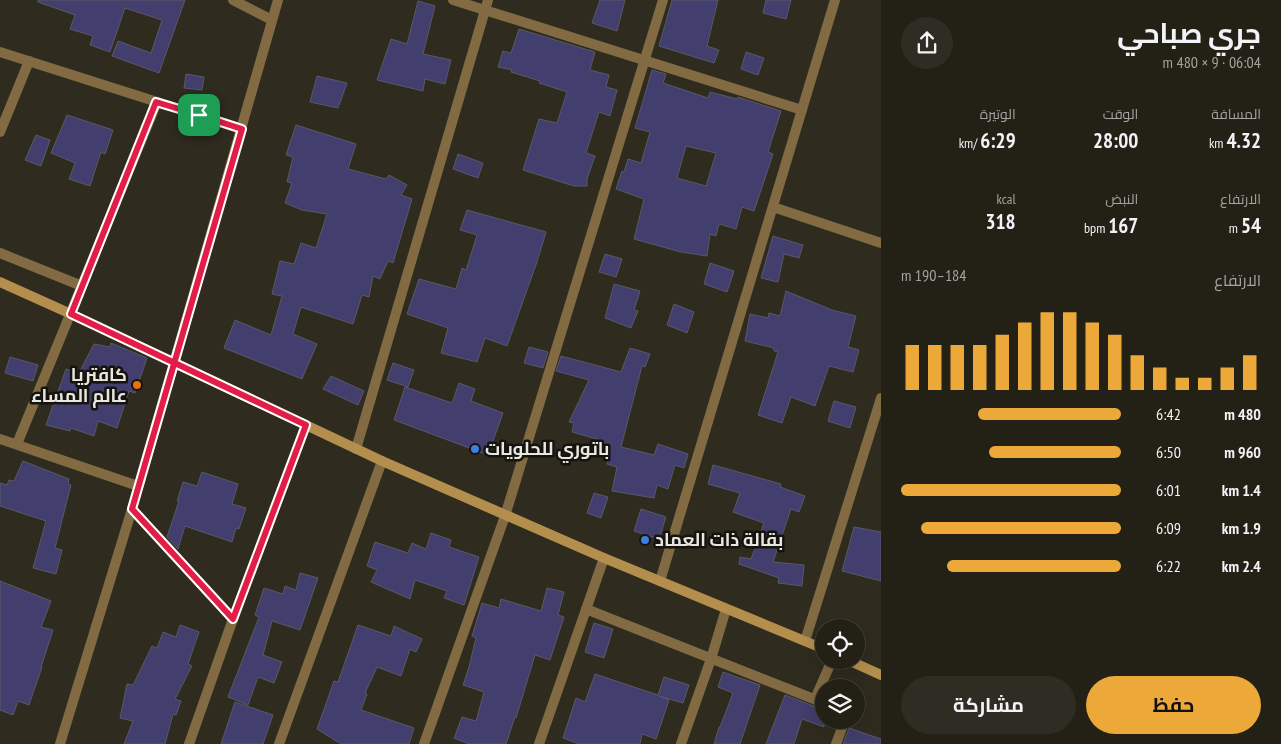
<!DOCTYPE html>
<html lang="ar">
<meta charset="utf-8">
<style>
body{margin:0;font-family:"PT Sans Narrow",Cairo,sans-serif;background:#2f2d23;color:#f1f3f6;direction:rtl;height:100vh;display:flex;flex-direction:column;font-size:19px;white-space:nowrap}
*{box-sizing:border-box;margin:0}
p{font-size:16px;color:#a3a3a1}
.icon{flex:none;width:28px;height:28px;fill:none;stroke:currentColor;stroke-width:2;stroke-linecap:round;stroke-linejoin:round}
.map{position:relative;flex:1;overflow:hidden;direction:ltr}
.side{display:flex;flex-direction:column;background:#232016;width:400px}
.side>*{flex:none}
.buttons{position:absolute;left:815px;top:619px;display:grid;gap:10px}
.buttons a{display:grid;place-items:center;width:50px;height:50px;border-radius:50%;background:#232016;box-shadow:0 5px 20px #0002,0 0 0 1px #403e35;font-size:25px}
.pin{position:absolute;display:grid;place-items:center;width:42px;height:42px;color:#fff;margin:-21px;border-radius:10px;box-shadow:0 2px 8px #0006}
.round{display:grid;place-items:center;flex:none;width:52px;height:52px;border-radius:26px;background:#2f2d23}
.headline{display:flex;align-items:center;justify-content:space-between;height:85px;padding:0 20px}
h1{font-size:28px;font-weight:700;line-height:38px}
.stats{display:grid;grid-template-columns:repeat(3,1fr);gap:8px;height:85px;padding:5px 20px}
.stats div{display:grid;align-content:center}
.stats b{font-size:21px;font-weight:700}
.stats small{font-size:14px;font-weight:400}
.stats p{font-size:14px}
.chart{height:140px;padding:10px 20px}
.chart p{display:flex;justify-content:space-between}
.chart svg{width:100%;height:90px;margin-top:5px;stroke:#eca93a;stroke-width:6}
.cta{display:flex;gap:10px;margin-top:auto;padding:10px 20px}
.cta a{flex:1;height:58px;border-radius:30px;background:#eca93a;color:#111;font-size:20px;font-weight:700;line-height:58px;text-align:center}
.cta a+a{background:#2f2d23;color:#f1f3f6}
ul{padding:0 20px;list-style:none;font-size:16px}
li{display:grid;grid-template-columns:80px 60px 1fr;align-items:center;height:38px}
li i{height:12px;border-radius:6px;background:#eca93a}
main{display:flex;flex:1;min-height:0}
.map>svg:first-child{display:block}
.building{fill:#423e6d;stroke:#595967;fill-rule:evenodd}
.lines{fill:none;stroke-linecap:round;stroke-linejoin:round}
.street{stroke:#826b43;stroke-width:10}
.secondary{stroke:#b38e4d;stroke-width:10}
.route-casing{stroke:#fff;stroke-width:10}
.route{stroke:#e11d48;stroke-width:6}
.food-dot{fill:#e8710a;stroke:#15130e;stroke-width:2}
.shop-dot{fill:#3f7fe0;stroke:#15130e;stroke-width:2}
.labels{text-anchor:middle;stroke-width:5;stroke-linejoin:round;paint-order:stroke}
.poi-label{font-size:18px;font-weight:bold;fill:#e8e6de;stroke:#15130e;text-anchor:start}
</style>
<main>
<section class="side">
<div class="headline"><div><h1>جري صباحي</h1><p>06:04 · 9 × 480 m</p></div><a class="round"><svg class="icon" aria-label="share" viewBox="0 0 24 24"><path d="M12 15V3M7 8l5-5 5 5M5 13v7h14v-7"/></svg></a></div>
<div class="stats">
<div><p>المسافة</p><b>4.32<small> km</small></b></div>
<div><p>الوقت</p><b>28:00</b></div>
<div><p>الوتيرة</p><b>6:29<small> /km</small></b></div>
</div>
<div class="stats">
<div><p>الارتفاع</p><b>54<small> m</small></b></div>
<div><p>النبض</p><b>167<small> bpm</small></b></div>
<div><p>kcal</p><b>318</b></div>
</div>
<div class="chart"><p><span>الارتفاع</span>184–190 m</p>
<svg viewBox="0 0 160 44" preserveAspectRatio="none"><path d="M5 44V22M15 44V22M25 44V22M35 44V22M45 44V17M55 44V11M65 44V6M75 44V6M85 44V11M95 44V17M105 44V27M115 44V33M125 44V38M135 44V38M145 44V33M155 44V27"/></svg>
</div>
<ul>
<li><b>480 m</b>6:42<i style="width:65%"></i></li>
<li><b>960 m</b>6:50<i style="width:60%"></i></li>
<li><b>1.4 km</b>6:01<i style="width:100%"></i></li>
<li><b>1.9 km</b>6:09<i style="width:91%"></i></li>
<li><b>2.4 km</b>6:22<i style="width:79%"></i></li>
</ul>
<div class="cta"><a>حفظ</a><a>مشاركة</a></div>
</section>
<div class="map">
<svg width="881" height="744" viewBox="0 0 881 744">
<rect width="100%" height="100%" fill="#2f2b1e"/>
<g class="building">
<path d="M38,0h147l-26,73 -47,-17 6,-15 33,12 11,-33 -37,-12 -15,44 -20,-7 3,-9 -23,-7 5,-14 -37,-13z"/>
<path d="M600,0h25l-8,31 -25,-8z"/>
<path d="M672,0h46l-11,46 12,4 -5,13 -55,-17z"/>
<path d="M766,0h25l-5,19 -23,-6z"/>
<path d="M418,1l17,5 -12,48 28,6 -6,24 -20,-5 -2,12 -46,-11 14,-41 16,5z"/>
<path d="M519,29l76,23 -5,18 19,5 -3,12 11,3 -7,26 -11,-4 -13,41 9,3 -8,23v7h-13l-51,-16 16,-51 18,4 10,-31 -28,-9 1,-2 -29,-9 1,-2 -14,-3 5,-16 8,2z"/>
<path d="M746,52l18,6 -6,17 -17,-6z"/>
<path d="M652,70l14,4 -3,9 45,15 2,-6 27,7 1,-2 43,14 -13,41 5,2 -19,57 -12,-4 -6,22 -17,-5 -3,12 -6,-2 -3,22 -26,-4 -47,-13 10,-40 -28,-10 6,-18 2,1 4,-13 13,4 9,-31 -15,-4zM686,146l30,7 -10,33 -29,-8z"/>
<path d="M186,74l18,3 -2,13 -18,-2z"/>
<path d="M317,76l30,7 -9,25 -28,-6z"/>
<path d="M67,115l46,15 -8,24 -4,-2 -11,34 -21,-7 6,-16 -24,-10z"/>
<path d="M296,125l60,19 -8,25 38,10 3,-4 18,10 -6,10 11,4 -19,64 -5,-2 -8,18 -7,-3 -4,21 -7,-2 -9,29 -52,-17 -8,27 24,10 -15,35 -78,-31 11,-28 36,15 11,-39 -10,-2 8,-33 14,3 7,-21 15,5 11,-34 -25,-4 -17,-7 7,-20 -5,-1 6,-25 -7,-2z"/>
<path d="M36,135l14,5 -9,26 -16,-6z"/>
<path d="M458,154l25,9 -5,15 -25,-9z"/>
<path d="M467,210l79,22 -9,30 -30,84 -22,-8 -8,24 -36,-9 7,-25 -41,-14 12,-35 37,10 6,-21 4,2 11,-35 -17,-5z"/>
<path d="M773,236l30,9 -4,13 -15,-4 -6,28 -17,-4z"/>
<path d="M605,254l17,5 -6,18 -17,-5z"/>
<path d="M710,263l24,8 -7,21 -23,-8z"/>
<path d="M614,284l26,7 -6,19 4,1 -7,17 -26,-10z"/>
<path d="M786,291l46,19 24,6 -8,31 11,3 -6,22 -24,-6 -14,40 -24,-9 -9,26 -24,-8 20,-63 -4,-1v-3l-29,-7 5,-27 18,4 1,-5 11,3z"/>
<path d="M674,304l20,8 -7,21 -20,-8z"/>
<path d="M111,343l36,15 -12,35 -6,-2 -12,37 -19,-7 -4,15 -23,-8 -1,3 -24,-6 20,-56 13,4 15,-29 16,3z"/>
<path d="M529,347l19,5 -5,16 -19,-5z"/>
<path d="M630,348l20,6 -5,13 -3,-1 -21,81 33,8 4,-11 30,10 -4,14 -9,-3 -7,24 -11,-4 -3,13 -42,-7 5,-24 -10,-3 2,-9 -12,-4 3,-11 -28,-8 2,-9 -5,-1 20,-42 -33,-9 5,-15 60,16z"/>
<path d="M10,357l28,8 -5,16 -28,-8z"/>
<path d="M393,363l21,7 -6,17 -21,-7z"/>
<path d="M331,376l33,15 -6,14 -35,-16z"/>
<path d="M459,383l16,6 -4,12 32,12 -15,42 -94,-35 11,-33 47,16z"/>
<path d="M834,401l22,6 -6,21 -22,-7z"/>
<path d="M23,461l46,18 -1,5 3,1 -16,63 7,2 -6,24 -23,-6 13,-47 -46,-15v-23l7,2 2,-5 5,1z"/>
<path d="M713,465l68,19 -1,3 25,9 -6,16 -8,-3 -18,53 31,3 -2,21 -24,-3 1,-5 -40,-14 1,-7 11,2 13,-36 -31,-11 7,-19 -32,-9z"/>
<path d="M202,472l36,12 -6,20 14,4 -7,21 -3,-1 -4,14 -47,-16 -7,23 -11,-12 12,-36h-2l6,-19 14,4z"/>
<path d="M594,493l14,4 -7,21 -14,-5z"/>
<path d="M641,509l25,8 -7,22 -25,-8z"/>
<path d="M854,527l27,5v49l-39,-10z"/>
<path d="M431,533l20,7 -2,7 30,10 -15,48 -20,-7 3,-7 -32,-11 -5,19 -39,-17 6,-12 -10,-4 8,-24 33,11 4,-10 14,6z"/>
<path d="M300,573l18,5 -18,52 -28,-9 -9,34 19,7 -8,21 -16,-6 -10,28 -20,-8 31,-80 -4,-2 9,-27 19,6 2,-8 11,4z"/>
<path d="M0,581l51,20 -10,26 12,3 -12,37h1l-13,38 -11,-4 -5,14 -13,-5z"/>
<path d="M547,588l17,4 -6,23 6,2 -14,43 -15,-5 -19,63 -1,-1 -9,27h-37l-15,-6 8,-21 14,4 8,-29 -21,-7 6,-18 7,-29 -4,-2 10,-33 17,5 2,-9 40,12z"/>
<path d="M594,623l19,6 -9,29 -19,-6z"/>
<path d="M180,625l19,7 -11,32 4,2 -17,33 6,2 -5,14 -3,-1 -8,30h-41l9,-23 -13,-3 7,-34 6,1 19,-39 5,2 6,-16 13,5z"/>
<path d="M358,625l33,11 3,-10 28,13 -6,13 -6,-3 -9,27 -24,-9 -12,26 2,1 -6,16 53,18 -5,16h-68l-24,-15 17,-48 4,1z"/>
<path d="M723,672l37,13 -20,59h-26l5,-17h1l13,-34 -15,-6z"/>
<path d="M595,674l63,21 6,-18 25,8 -6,18 -24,-7 10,4 -13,39 -14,-5 -2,10h-61l-16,-6 13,-40 9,4z"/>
<path d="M785,695l39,15v17l-22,-8 -8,25h-28z"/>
<path d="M235,702l38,13 -10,29h-42z"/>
<path d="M849,728l32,11v5h-38z"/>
</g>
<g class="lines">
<g class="street">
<path d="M233,0l39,20"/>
<path d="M453,0l349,110"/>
<path d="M0,52l242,77"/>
<path d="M0,132l29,-71"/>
<path d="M773,207l108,36"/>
<path d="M0,253l82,33"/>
<path d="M0,439l138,47"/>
<path d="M17,444l140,-342"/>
<path d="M356,449l132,-449"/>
<path d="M132,509l101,110"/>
<path d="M660,581l175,-581"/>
<path d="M586,609l238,94"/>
<path d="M805,641l76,-243"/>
<path d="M815,699l17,-39"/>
<path d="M60,744l72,-235 146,-509"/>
<path d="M189,744l44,-125 73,-194"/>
<path d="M279,744l103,-283"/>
<path d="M424,744l81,-228 158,-516"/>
<path d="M539,744l65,-186"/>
<path d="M681,744l30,-85 15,-50"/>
<path d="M836,744l9,-24"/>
</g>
<g class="secondary">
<path d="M0,282l71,32 311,147 222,97 220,91"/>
<path d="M848,660l33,15"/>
</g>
</g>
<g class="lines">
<g class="route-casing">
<path id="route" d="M199,115l43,14 -110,380 101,110 73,-194 -235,-111 85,-212 43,13"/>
</g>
<use href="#route" class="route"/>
</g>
<circle class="food-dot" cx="137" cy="385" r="5"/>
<g class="shop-dot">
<circle cx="475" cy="449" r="5"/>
<circle cx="645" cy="540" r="5"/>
</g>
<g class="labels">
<g class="poi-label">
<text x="127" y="381" text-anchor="end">كافتريا<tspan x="127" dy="21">عالم المساء</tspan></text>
<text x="485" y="455">باتوري للحلويات</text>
<text x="655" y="546">بقالة ذات العماد</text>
</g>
</g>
</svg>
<div class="buttons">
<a><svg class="icon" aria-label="locate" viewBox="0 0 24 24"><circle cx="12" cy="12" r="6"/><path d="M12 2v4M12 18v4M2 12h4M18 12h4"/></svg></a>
<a><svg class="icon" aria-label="layers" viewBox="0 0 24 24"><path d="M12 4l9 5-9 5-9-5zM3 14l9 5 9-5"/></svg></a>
</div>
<div class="pin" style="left:199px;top:115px;background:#1e9e55"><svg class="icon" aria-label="arrive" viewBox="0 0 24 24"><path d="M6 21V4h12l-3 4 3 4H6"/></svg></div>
</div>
</main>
